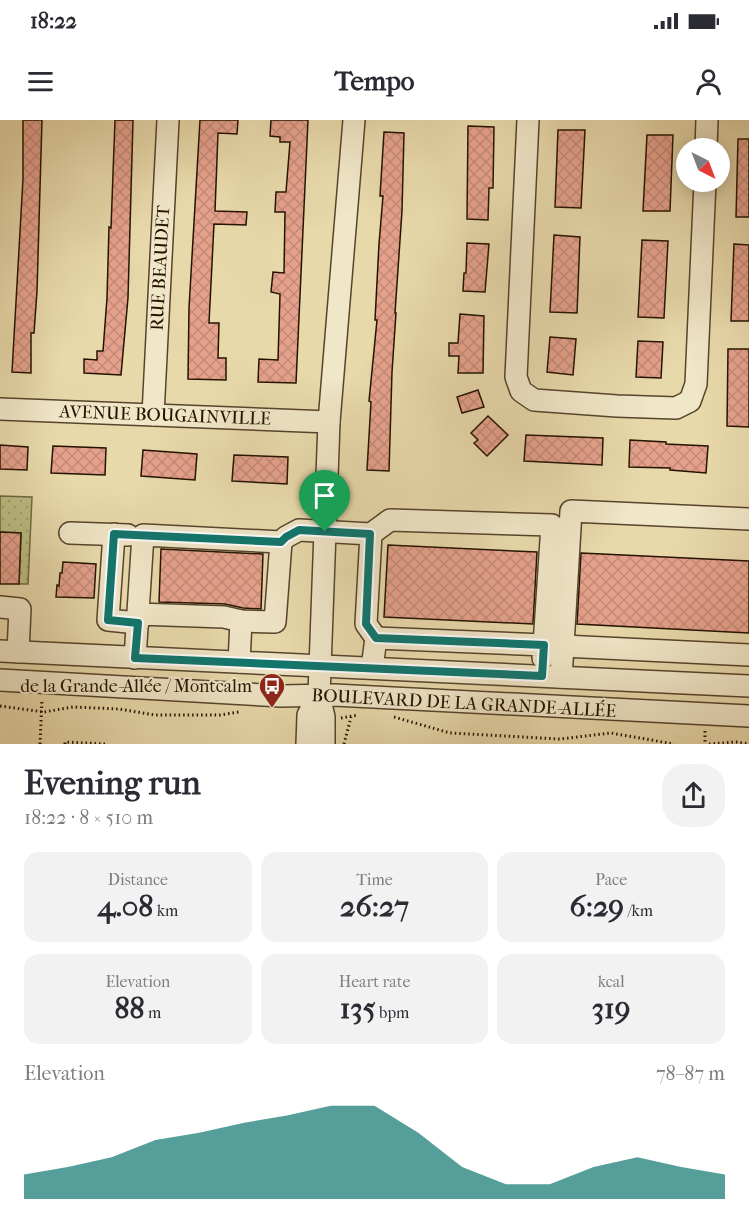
<!DOCTYPE html>
<meta charset="utf-8">
<style>
body{margin:0;font-family:"IM FELL French Canon",serif;background:#f2f2f3;color:#2b2b33;height:100vh;display:flex;flex-direction:column;font-size:22px;white-space:nowrap}
*{box-sizing:border-box;margin:0}
p{font-size:20px;color:#7c7c81}
.icon{flex:none;width:33px;height:33px;fill:none;stroke:currentColor;stroke-width:2;stroke-linecap:round;stroke-linejoin:round}
.map{position:relative;height:624px;overflow:hidden}
.drawer{display:flex;flex-direction:column;background:#fff;flex:1}
.drawer>*{flex:none}
.needle{width:39px;rotate:138deg}
.tools{position:absolute;left:676px;top:18px;display:grid;gap:12px}
.tools a{display:grid;place-items:center;width:54px;height:54px;border-radius:50%;background:#fff;box-shadow:0 3px 15px #0003;font-size:30px}
.pin{position:absolute;display:grid;place-items:center;width:51px;height:51px;color:#fff;margin:-62px -26px;border-radius:50% 50% 50% 0;rotate:-45deg;box-shadow:0 0 6px #0007}
.pin .icon{rotate:45deg}
.round{display:grid;place-items:center;flex:none;width:63px;height:63px;border-radius:24px;background:#f2f2f3}
.head{display:flex;align-items:center;justify-content:space-between;height:102px;padding:0 24px}
h1{font-size:33px;font-weight:700;line-height:45px}
.metrics{display:grid;grid-template-columns:repeat(3,1fr);gap:9px;height:102px;padding:6px 24px}
.metrics div{display:grid;align-content:center;border-radius:15px;background:#f2f2f3;text-align:center}
.metrics b{font-size:30px;font-weight:700}
.metrics small{font-size:16px;font-weight:400}
.metrics p{font-size:16px}
.chart{height:168px;padding:12px 24px}
.chart p{display:flex;justify-content:space-between}
.chart svg{width:100%;height:108px;margin-top:6px;fill:#0f766e;opacity:.7}
.status{display:flex;justify-content:space-between;align-items:center;height:42px;padding:0 30px;background:#fff;direction:ltr}
.status svg{height:16px;fill:currentColor}
header{display:flex;justify-content:space-between;align-items:center;height:78px;padding:0 24px;background:#fff;font-size:27px;font-weight:700}
.map>svg:first-child{display:block}
.grass{fill:url(#grass-dots);stroke:#706842;stroke-width:1.5}
.building{fill:url(#building-cross-hatch);stroke:#251300;stroke-width:1.5}
.lines{fill:none;stroke-linecap:round;stroke-linejoin:round}
.minor-casing{stroke:#56442b;stroke-width:24}
.path{stroke:#251300;stroke-width:3;stroke-dasharray:1.5 3;stroke-linecap:butt}
.minor{stroke:#f0e6c8;stroke-width:21}
.route-casing{stroke:#fff;stroke-width:12}
.route{stroke:#0f766e;stroke-width:8}
.labels{text-anchor:middle;stroke-width:4.5;stroke-linejoin:round;paint-order:stroke}
.street-label{font-size:18px;fill:#251300;stroke:#f0e6c8}
.poi-label{font-size:18px;fill:#251300;stroke:#f0e6c8;text-anchor:end}
</style>
<div class="status"><b>18:22</b><svg viewBox="0 0 49 12"><path d="M0 12V9h3v3zM5 12V6h3v6zM10 12V3h3v9zM15 12V0h3v12zM26 1h20v11H26zM47 4h2v5h-2z"/></svg></div>
<header><svg class="icon" aria-label="menu" viewBox="0 0 24 24"><path d="M4 6h16M4 12h16M4 18h16"/></svg>Tempo<svg class="icon" aria-label="person" viewBox="0 0 24 24"><circle cx="12" cy="8" r="4"/><path d="M4 21q1-7 8-7t8 7"/></svg></header>
<div class="map">
<svg width="749" height="624" viewBox="0 0 749 624">
<defs>
<pattern id="grass-dots" width="8" height="8" patternUnits="userSpaceOnUse" patternTransform="scale(1.5)"><rect width="8" height="8" fill="#bbbe85"/><path d="M2 2h.1M6 6h.1" fill="none" stroke="#a1a271" stroke-width="1.8" stroke-linecap="round"/></pattern>
<pattern id="building-cross-hatch" width="8" height="8" patternUnits="userSpaceOnUse" patternTransform="scale(1.5)"><rect width="8" height="8" fill="#e5a18c"/><path d="M0 0l8 8M0 8l8-8" fill="none" stroke="#c48a77"/></pattern>
</defs>
<rect width="100%" height="100%" fill="#e8d9ab"/>
<filter id="stains"><feTurbulence type="fractalNoise" baseFrequency=".00333" numOctaves="4"/><feColorMatrix values="0 0 0 0 .2 0 0 0 0 .09 0 0 0 0 .02 0 0 0 .5 -.17"/></filter>
<radialGradient id="worn" r=".72"><stop offset=".6" stop-color="#630" stop-opacity="0"/><stop offset="1" stop-color="#630" stop-opacity=".3"/></radialGradient>
<path class="grass" d="M0,376l32,1 -4,87h-9l2,-51 -21,-1z"/>
<g class="building">
<path d="M23,0h19l-5,171 -3,42h-3v40l-19,-1 11,-193z"/>
<path d="M115,0h18l-5,178 -7,77 -37,-2v-14l13,1v-9h6l4,-53 2,-71 2,1z"/>
<path d="M200,0h38l-1,14 -19,-1 -3,78 32,1 -1,13 -32,-1 -5,99h10l-1,35h8v22l-38,-1 1,-71z"/>
<path d="M271,0h37l-12,263 -38,-1 1,-23 19,1 2,-66 -9,-2 2,-20 11,1 1,-61h-10l1,-20h10l4,-50h-10v-5l-10,-1z"/>
<path d="M468,6l26,1 -1,61h-4l-1,32 -21,-1z"/>
<path d="M558,10h27l-4,78 -26,-1z"/>
<path d="M384,12l20,1 -2,78 -7,102h1l-4,59 -3,99 -22,-1 4,-68 -2,-1 8,-81h-2l4,-76 4,-48h-3z"/>
<path d="M647,15h26l-3,76h-27z"/>
<path d="M738,19h11v78h-13z"/>
<path d="M554,115l26,2 -3,76 -27,-1z"/>
<path d="M642,120l26,1 -4,77 -26,-1z"/>
<path d="M467,123l22,1 -4,48 -22,-1 1,-18h2z"/>
<path d="M734,124l15,1v76h-18z"/>
<path d="M460,194l24,2 -1,57h-25l1,-17h-10v-13h9z"/>
<path d="M550,217l26,2 -3,36 -26,-3z"/>
<path d="M638,221l25,1 -2,36 -25,-1z"/>
<path d="M728,229h21v78l-22,-1z"/>
<path d="M478,270l6,17 -22,6 -5,-16z"/>
<path d="M488,296l20,19 -21,21 -13,-13 4,-3 -7,-7z"/>
<path d="M526,315l77,3 -1,27 -78,-4z"/>
<path d="M630,320l36,2v2l42,2 -2,27 -36,-3v-2l-41,-1z"/>
<path d="M0,325l28,2 -1,23 -27,-1z"/>
<path d="M53,326l53,2 -1,27 -54,-2z"/>
<path d="M143,330l54,4 -2,26 -54,-4z"/>
<path d="M234,335l54,2 -1,27 -55,-3z"/>
<path d="M0,412l21,1 -2,51h-19z"/>
<path d="M388,425l149,7 -4,72 -149,-7z"/>
<path d="M161,429l102,5 -2,55 -18,-1 -18,-4 -66,-2z"/>
<path d="M581,433l168,8v72l-172,-9z"/>
<path d="M63,442l33,2 -2,34 -38,-1 1,-12 2,1 1,-13h2z"/>
</g>
<g class="lines">
<g class="minor-casing">
<g id="minor">
<path d="M528,0l-12,257 5,14 13,9 83,6 59,2 14,-7 6,-17 9,-202"/>
<path d="M706,28l1,-28"/>
<path d="M0,289l329,13"/>
<path d="M153,295l15,-295"/>
<path d="M70,413l58,2"/>
<path d="M114,414l-6,86 30,3"/>
<path d="M371,414l19,-14 162,5 -8,120"/>
<path d="M281,422l5,-5 13,-7 72,4 -5,90 10,14"/>
<path d="M0,487l20,2 -2,43"/>
<path d="M563,526l8,-135 178,8"/>
<path d="M0,531l749,35"/>
<path d="M135,538l8,-123 138,7 -6,80 -34,-1 -17,-4 -86,-3"/>
<path d="M239,542l2,-41"/>
<path d="M372,548l4,-30 168,7 -1,13"/>
<path d="M561,557l2,-31 186,9"/>
<path d="M0,560l281,16 53,-1 415,21"/>
<path d="M307,624l1,-29 11,-20"/>
<path d="M324,624v-27l-5,-22 10,-273 25,-302"/>
</g>
</g>
<g class="path">
<path d="M0,586l44,6 29,-5 46,2 36,6h65l19,-3"/>
<path d="M394,597l56,16 110,6 51,-6 63,11"/>
<path d="M341,598l17,-3"/>
<path d="M705,611v13"/>
<path d="M40,624l2,-45"/>
<path d="M65,624v-2l40,2"/>
<path d="M344,624l7,-27"/>
<path d="M709,624l27,-2 13,2"/>
</g>
<use href="#minor" class="minor"/>
</g>
<g class="lines">
<g class="route-casing">
<path id="route" d="M299,410l71,4 -4,90 10,14 168,7 -2,31 -407,-18 3,-35 -30,-3 6,-86 167,8 5,-5z"/>
</g>
<use href="#route" class="route"/>
</g>
<defs>
<g id="bus-pin" transform="scale(1.35)"><path d="M0 17L-7.5 6A9.5 9.5 0 1 1 7.5 6Z" fill="#8f2418" stroke="#f0e6c8"/><path d="M-5-6H5V4H4V6H2V4H-2V6H-4V4H-5ZM-3.5-4V0h7V-4ZM-3.5 1.2v1.5H-2V1.2ZM2 1.2v1.5H3.5V1.2Z" fill="#fff"/></g>
</defs>
<g fill-rule="evenodd">
<use href="#bus-pin" x="272" y="566"/>
</g>
<g class="labels">
<g class="street-label">
<text transform="translate(160 148) rotate(-87)" y="6">RUE BEAUDET</text>
<text transform="translate(165 295) rotate(2)" y="6">AVENUE BOUGAINVILLE</text>
<text transform="translate(464 583) rotate(3)" y="6">BOULEVARD DE LA GRANDE-ALLÉE</text>
</g>
<g class="poi-label">
<text x="252" y="572">de la Grande-Allée / Montcalm</text>
</g>
</g>
<rect width="100%" height="100%" filter="url(#stains)"/>
<rect width="100%" height="100%" fill="url(#worn)"/>
</svg>
<div class="tools">
<a><svg class="needle" viewBox="-14 -14 28 28"><path d="M0-13l5 13h-10z" fill="#e53935"/><path d="M0 13l5-13h-10z" fill="#7c7c81"/></svg></a>
</div>
<div class="pin" style="left:325px;top:412px;background:#1e9e55"><svg class="icon" aria-label="arrive" viewBox="0 0 24 24"><path d="M6 21V4h12l-3 4 3 4H6"/></svg></div>
</div>
<section class="drawer">
<div class="head"><div><h1>Evening run</h1><p>18:22 · 8 × 510 m</p></div><a class="round"><svg class="icon" aria-label="share" viewBox="0 0 24 24"><path d="M12 15V3M7 8l5-5 5 5M5 13v7h14v-7"/></svg></a></div>
<div class="metrics">
<div><p>Distance</p><b>4.08<small> km</small></b></div>
<div><p>Time</p><b>26:27</b></div>
<div><p>Pace</p><b>6:29<small> /km</small></b></div>
</div>
<div class="metrics">
<div><p>Elevation</p><b>88<small> m</small></b></div>
<div><p>Heart rate</p><b>135<small> bpm</small></b></div>
<div><p>kcal</p><b>319</b></div>
</div>
<div class="chart"><p><span>Elevation</span>78–87 m</p>
<svg viewBox="0 0 160 44" preserveAspectRatio="none"><path d="M0 44V34L10 31L20 27L30 20L40 17L50 13L60 10L70 6L80 6L90 17L100 31L110 38L120 38L130 31L140 27L150 31L160 34V44z"/></svg>
</div>
</section>
